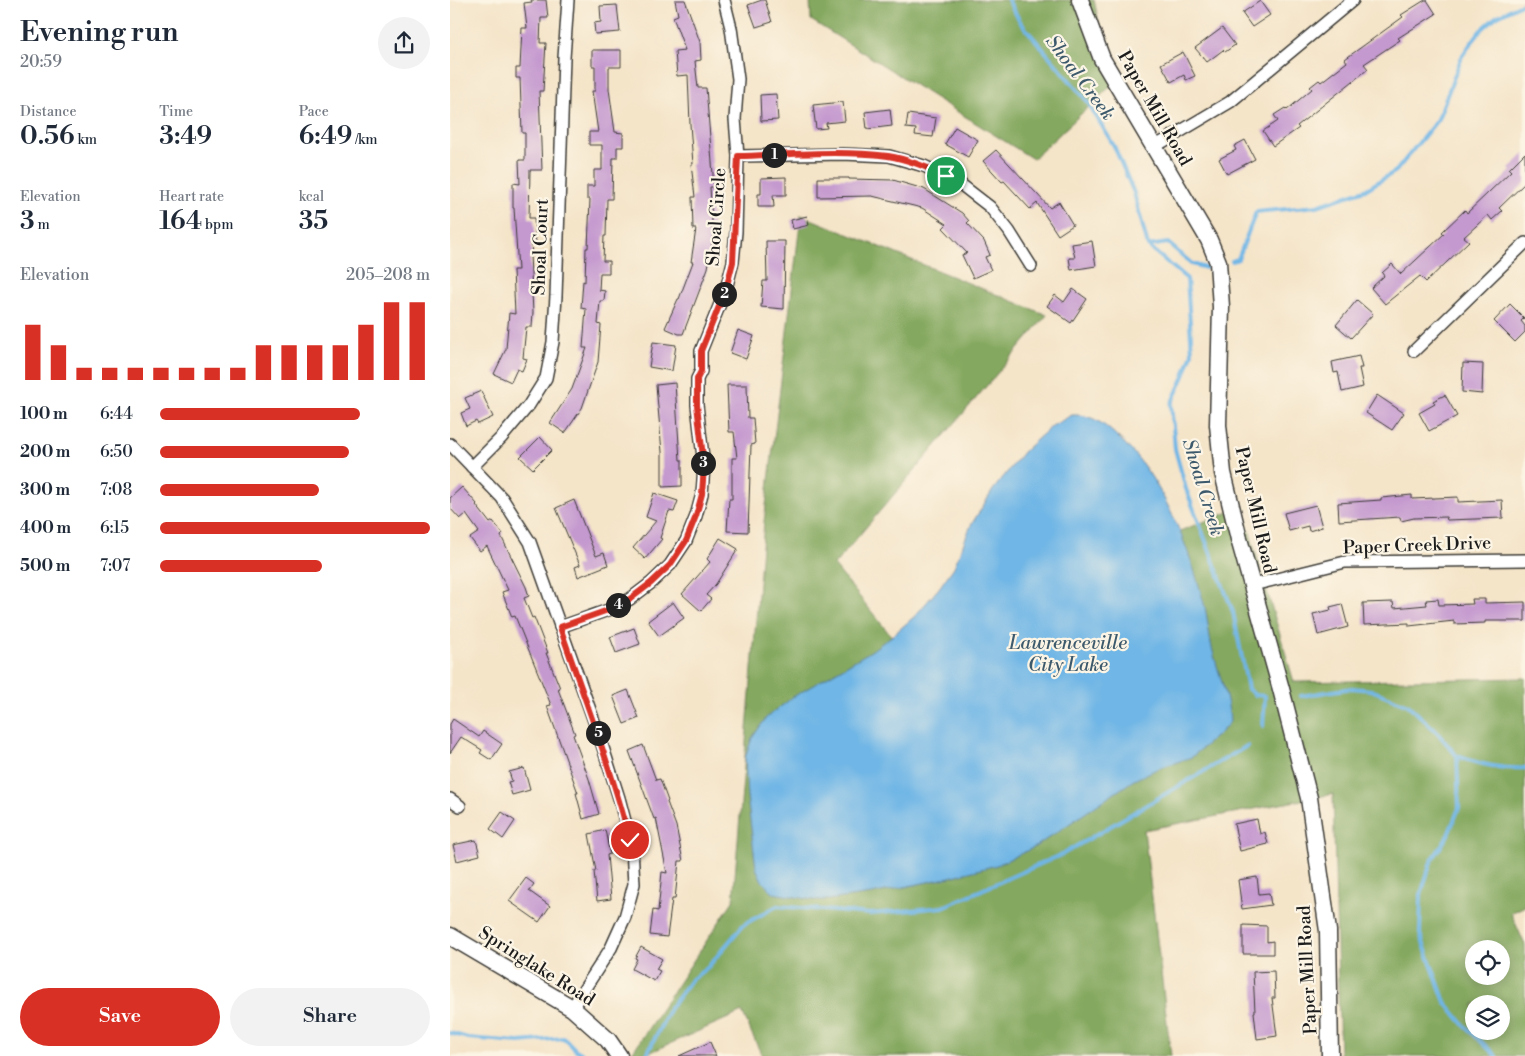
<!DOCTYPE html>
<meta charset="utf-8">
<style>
body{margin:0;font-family:"Libre Bodoni",serif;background:#f2f2f3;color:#1f2937;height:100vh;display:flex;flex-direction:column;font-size:19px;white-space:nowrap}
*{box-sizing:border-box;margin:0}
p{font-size:16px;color:#747a83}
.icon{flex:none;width:28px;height:28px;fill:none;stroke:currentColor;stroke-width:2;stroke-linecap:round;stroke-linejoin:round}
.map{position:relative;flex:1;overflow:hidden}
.side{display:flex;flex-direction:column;background:#fff;width:450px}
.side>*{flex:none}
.buttons{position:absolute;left:1015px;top:940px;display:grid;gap:10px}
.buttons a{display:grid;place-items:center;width:45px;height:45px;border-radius:50%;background:#fff;box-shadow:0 2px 12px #0003;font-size:25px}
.pin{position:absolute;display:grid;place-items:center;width:42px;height:42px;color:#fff;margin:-21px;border:2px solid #fff;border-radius:50%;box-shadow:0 1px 5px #0007}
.km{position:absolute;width:25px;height:25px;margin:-12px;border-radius:50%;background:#222;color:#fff;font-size:14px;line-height:25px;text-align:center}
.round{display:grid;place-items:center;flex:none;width:52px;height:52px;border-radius:26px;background:#f2f2f3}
.head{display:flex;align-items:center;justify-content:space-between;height:85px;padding:0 20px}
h1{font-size:28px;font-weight:600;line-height:38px}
.metrics{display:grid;grid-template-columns:repeat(3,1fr);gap:8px;height:85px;padding:5px 20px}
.metrics div{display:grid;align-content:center}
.metrics b{font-size:25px;font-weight:600}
.metrics small{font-size:14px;font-weight:400}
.metrics p{font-size:14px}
.chart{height:140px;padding:10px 20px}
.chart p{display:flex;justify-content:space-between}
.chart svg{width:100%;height:90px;margin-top:5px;stroke:#d93025;stroke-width:6}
.primary-button{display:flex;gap:10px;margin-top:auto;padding:10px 20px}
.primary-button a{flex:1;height:58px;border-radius:30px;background:#d93025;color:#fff;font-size:20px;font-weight:600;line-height:58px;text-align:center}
.primary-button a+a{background:#f2f2f3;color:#1f2937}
ul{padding:0 20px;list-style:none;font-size:16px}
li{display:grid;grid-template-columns:80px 60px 1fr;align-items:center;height:38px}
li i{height:12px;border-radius:6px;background:#d93025}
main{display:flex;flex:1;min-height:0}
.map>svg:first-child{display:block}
.forest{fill:#84a85e;stroke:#50623d;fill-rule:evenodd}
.water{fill:#6fb6e6;stroke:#466981}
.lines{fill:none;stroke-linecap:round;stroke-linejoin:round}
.stream{stroke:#6fb6e6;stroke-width:4}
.building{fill:#c499cf}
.street-casing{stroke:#3c3a36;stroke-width:14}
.secondary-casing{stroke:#3c3a36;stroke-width:19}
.street{stroke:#fff;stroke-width:11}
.secondary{stroke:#fff;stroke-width:16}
.route-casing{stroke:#fff;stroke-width:10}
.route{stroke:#d93025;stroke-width:6}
.labels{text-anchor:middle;stroke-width:4.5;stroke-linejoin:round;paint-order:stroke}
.street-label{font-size:18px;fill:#1c1c1c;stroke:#fcf5e5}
.water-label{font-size:19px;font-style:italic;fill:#3d5a6d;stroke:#fcf5e5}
</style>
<main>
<section class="side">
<div class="head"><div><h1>Evening run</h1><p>20:59</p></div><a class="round"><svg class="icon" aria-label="share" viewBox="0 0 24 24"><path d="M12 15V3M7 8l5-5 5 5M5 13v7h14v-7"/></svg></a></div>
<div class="metrics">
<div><p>Distance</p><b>0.56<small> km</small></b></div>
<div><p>Time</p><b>3:49</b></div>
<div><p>Pace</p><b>6:49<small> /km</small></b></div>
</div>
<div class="metrics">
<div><p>Elevation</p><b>3<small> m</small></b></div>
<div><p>Heart rate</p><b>164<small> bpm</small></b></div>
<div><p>kcal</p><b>35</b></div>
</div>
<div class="chart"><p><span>Elevation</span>205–208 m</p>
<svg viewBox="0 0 160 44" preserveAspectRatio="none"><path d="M5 44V17M15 44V27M25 44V38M35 44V38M45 44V38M55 44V38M65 44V38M75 44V38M85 44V38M95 44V27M105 44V27M115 44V27M125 44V27M135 44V17M145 44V6M155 44V6"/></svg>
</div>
<ul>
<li><b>100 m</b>6:44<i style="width:74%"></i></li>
<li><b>200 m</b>6:50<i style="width:70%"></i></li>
<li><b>300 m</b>7:08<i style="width:59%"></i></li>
<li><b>400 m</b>6:15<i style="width:100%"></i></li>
<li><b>500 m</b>7:07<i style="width:60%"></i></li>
</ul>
<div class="primary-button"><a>Save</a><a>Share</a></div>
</section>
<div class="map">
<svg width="1075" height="1056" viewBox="0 0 1075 1056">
<rect width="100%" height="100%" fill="#fcf5e5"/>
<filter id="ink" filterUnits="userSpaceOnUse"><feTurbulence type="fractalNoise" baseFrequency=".02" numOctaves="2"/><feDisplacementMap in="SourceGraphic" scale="10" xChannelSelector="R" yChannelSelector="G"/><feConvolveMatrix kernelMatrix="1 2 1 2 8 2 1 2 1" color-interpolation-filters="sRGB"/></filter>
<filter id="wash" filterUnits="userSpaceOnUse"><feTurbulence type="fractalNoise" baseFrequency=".0096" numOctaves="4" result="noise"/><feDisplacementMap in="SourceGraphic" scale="20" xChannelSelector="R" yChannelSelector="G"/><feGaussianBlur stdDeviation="1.12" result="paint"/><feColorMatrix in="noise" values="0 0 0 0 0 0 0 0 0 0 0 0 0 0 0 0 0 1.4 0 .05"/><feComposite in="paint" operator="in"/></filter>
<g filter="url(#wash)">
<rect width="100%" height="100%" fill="#f4e4c8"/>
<g class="forest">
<path d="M360,0h284l18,85 -79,74 -222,-139z"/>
<path d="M351,215l246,100 -213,250 136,169 207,-202 65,-25 52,175 231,-4v228l-14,7 14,32v111h-185l-7,-262 -189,36 27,226h-409l-20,-44 -100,44h-12l103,-155 31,-379zM1024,949h27v27h-27zM1024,1004h27v27h-27z"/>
</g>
<path class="water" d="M622,415c20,-1 32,9 46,22 45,40 72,113 87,170 3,14 4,28 7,41 6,24 17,50 18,74l-10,11 -28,24 -35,12 -23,11 -99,67 -38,18 -55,14 -70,15 -43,6h-16l-40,-7 -11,-12 -6,-13 -9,-72 -2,-38 7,-20 14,-20 27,-21 78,-46 22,-16 22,-19 24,-28 15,-21 17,-42 22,-35 31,-39 28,-25z"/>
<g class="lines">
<g class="stream">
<path d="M558,0l13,23 66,78 27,45 20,47 14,53 39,33 5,74 -8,23 -13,28 4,45 11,40 47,123 15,77 7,6 10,1 -2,30"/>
<path d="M698,246l20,-3 24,21 14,4"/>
<path d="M782,261l6,-2 18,-47 61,-6 48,-16 31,-19 42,-52 24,-63 18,-25 16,-14 29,-15"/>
<path d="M851,696l51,-8 19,2 37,15 27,25 22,26 2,52 -11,27 -17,27 -10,32 -1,40 25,68 21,25 30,29"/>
<path d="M1007,756c22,8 45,14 68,12"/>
<path d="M0,1033l18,5 51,4 45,-4 12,12 10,6"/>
<path d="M196,1056l24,-48 21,-28 17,-13 35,-42 34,-19 94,8 72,-7 120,-53 184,-108"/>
</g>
</g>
<g id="blocks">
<g class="building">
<path d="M81,0h15l2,18h-7l-1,25h6l-3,48h-4l3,79h-12l-1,48h5l2,26h-5l1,10 -2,1 3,57 -1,15h-6l-3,31 4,1 -5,12 -5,-2 -6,13 -17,-8 12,-25 3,-36 6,1 -2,-44h5l-4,-62h-1v-25l7,1 -1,-24h6v-27h-3l-2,-55h-4v-10h4l2,-40h5l-3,-25 8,-1z"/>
<path d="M225,0h10l15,42 1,18 -6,1 3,27h8l8,99h-4l3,51 -5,30 -25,66h-4l-14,-6 13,-29h1l14,-37h-2l5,-33h-3l-1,-32h3l-4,-33h2l-3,-40 -2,-49 -11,1 -2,-25 10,-1 -12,-33 5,-2z"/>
<path d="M312,0h3l7,22 -16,5 -8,-22z"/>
<path d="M975,0h2l9,14 -38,24 2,2 -36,24 4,5 -71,57 2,2 -26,18 -10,-15 15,-10 -4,-6 11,-7 2,2 25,-21 -2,-2 9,-7 2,2 26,-20 -2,-3 58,-42 -2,-2z"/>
<path d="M810,1l10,14 -18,12 -10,-14z"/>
<path d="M167,5l3,27 -25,2 -1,-11 7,-1 -1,-16z"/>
<path d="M772,28l13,17 -10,7 -2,-2 -16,12 -12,-14z"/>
<path d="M142,50h29v17h-12v22l6,43 8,1v14h-6v11h-4l-1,41h-5l-1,37h-2l-1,25h6v12h-9l-1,17 6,1 -1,10h-4l-2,23 3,1 -3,37 -16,46 -17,25 -15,-10 22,-34 15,-41h-4l3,-39 -5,-1 2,-27 2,1 1,-34h2l2,-49h-3v-13h7v-16h8v-25h-13v-13h9l-6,-41h3v-25h-3z"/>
<path d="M733,52l12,24 -9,4 -2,-5 -13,7 -10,-18z"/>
<path d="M326,94l2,26 -17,1 -1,-26z"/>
<path d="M393,102l2,19 -19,2 1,5 -11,1 -3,-24z"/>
<path d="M440,109l2,17 -25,3 -2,-17z"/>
<path d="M458,114l28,4 -3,19 -18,-2 1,-6 -10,-1z"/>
<path d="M505,127l23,13 -10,17 -23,-13z"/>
<path d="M795,140l10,19 -28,15 -8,-15 17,-9 -2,-4z"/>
<path d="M546,150l54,58 9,-6 14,23 -15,10 -21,-32 -7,6 -26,-28 -2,1 -19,-21z"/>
<path d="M1075,153v30l-26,25 3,3 -10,9 -4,-5 -24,22 5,4 -43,41 -6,-6 -35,28 -14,-16 13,-12 -2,-3 10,-9 9,10 43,-40 -2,-2 23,-22 2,3 44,-42 -2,-2z"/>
<path d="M336,177v18h-13l1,12h-16v-13h3v-16z"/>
<path d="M368,178h31v1l44,1 31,9 38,24 7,8 -2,2 17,18 6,14 -5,2 6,13 -18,8 -11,-23 5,-2 -24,-25 4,-4 -25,-16 -50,-12 -54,1z"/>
<path d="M357,216l2,9 -16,4 -2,-9z"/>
<path d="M316,241h19l-1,68 -23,-2 2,-26h4z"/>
<path d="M642,241l4,25 -25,4 -2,-12h6l-3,-14z"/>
<path d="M623,289l14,10 -16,24 -24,-17 8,-11 9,7z"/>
<path d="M907,300l16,14 -22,24 -15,-13z"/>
<path d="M1060,304l14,14 -3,3 4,5v6l-10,10 -21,-21z"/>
<path d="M288,330l16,6 -8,23 -16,-6z"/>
<path d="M203,342l23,3 -4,26 -23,-4z"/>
<path d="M909,356l3,12h-3l4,19 -21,5 -4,-20 -4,1 -2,-11z"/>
<path d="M1013,363l20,1 -1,30 -20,-2z"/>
<path d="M225,383l5,77h2v26l-20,1v-35l-6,-67z"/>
<path d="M277,385h20l1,33h5l2,26 -4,1 -3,87 -21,-1 2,-32h3v-41h5l-3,-26h-5z"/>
<path d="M31,391l12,26 -15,7 -2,-3 -10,5 -5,-13 9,-4 -5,-11z"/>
<path d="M927,395l27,18 -12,17 -26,-17z"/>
<path d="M995,395l12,21 -28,15 -10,-18 16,-9 -2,-3z"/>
<path d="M90,437l12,13 -19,19 -13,-12z"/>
<path d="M12,487l15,17 -1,1 14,18 3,-2 10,13 -2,2 25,51 3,9 -5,2 8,20 2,-1 14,36h-2l14,35 -2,1 17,45 -2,1 16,44 10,35 -16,5 -7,-26h2l-31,-87 4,-1 -36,-89 -3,1 -10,-25 6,-2 -21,-44 -7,5 -10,-13 9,-6 -13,-18 -6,5 -10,-11v-10z"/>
<path d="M204,493l24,8 -4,11 -5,-1 -9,27 2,1 -17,20 -12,-11 23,-27 -10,-4z"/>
<path d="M962,495v4l46,-2v5l44,-2 1,18 -56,2 -1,-3 -32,1 -13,3 -1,-4 -61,4 -1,-18 43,-3v-2z"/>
<path d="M124,500l22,56 8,-3 4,12 -30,12 -3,-10 5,-2 -24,-57z"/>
<path d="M866,505l6,22 -13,4 -1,-5 -19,5 -5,-18z"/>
<path d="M270,538l18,11 -22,35 -10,11 5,4 -10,12 -19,-17 28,-32 -3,-3z"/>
<path d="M988,599l1,6 34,-1 -1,-5h13v4l40,-1v19h-40v2l-31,1v-3l-45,5v-3l-45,2 -1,-22 30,-1 1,6 33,-3 -1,-5z"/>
<path d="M223,602l11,16 -25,18 -11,-15z"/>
<path d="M892,604l6,23 -30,8 -5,-21 18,-4 -1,-3z"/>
<path d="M184,628l6,16 -24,9 -6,-16z"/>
<path d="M178,690l11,28 -15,6 -11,-28z"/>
<path d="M3,719l26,18 4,-6 19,13 -11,16 -11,-7 2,-3 -21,-13 -11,16v-29z"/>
<path d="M193,745l13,35 4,-1 8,22 -1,1 9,24 7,35h-4l-4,38h-3l-5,38 -17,-2 3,-25 5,1 4,-39 5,1 -11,-55 -2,1 -25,-68z"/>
<path d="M74,768l6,22 -18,5 -4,-13 4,-1 -3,-9z"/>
<path d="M52,812l13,9 -12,18 -13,-10z"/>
<path d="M807,819l3,15 5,-2 3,12 -28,7 -6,-27z"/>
<path d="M155,830l5,24 -3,1 4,44 -14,2 -3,-30h2l-7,-37z"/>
<path d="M26,840l4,15 -23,6 -4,-16z"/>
<path d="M807,877l2,17 10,-1 2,12 -29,4 -4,-29z"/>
<path d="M76,878l8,6 -5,7 21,15 -11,16 -30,-21z"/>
<path d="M793,925l24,1v16l6,-1v13h-30z"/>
<path d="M191,947l21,12 -6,10 4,2 -6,10 -22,-12 5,-10 -2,-1z"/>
<path d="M824,971l1,27h-3l5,38 -20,3 -3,-27h1l-2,-40z"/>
<path d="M260,1042l6,14h-37z"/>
</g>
</g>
</g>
<g filter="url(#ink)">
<use href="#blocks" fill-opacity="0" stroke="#3c3a36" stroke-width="1"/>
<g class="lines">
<g class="street-casing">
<g id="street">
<path d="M704,147l76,-45 123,-102"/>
<path d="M288,156l105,-2 46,2 35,10 35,17 31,24 19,24 22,35"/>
<path d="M964,351l111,-108"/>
<path d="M0,444l52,54 28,44 69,193 20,63 13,50 2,36 -9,33 -14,31 -39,60"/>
<path d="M22,467l30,-30 27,-32 17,-27 7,-36 3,-46 8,-238 4,-58"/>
<path d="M803,585l92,-23 180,-2"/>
<path d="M110,627l51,-18 19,-10 21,-16 19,-18 16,-24 10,-25 6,-22 2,-28 -7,-61v-26l4,-8v-20l25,-62 7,-27 3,-30 2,-76 -3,-37 3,-40 -7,-51 -7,-28"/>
<path d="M0,799l10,7"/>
</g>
</g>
<g class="secondary-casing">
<g id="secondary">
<path d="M630,0l22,59 107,181 9,22 3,45 -3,118 5,48 16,66 42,150 28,109 19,133 2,125"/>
<path d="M0,936l122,72 36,32 11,16"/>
</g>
</g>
<use href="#street" class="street"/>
<use href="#secondary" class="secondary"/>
</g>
</g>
<g class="lines" filter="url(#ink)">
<g class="route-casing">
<path id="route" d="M180,840c-19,-73 -46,-142 -70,-213l51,-18 19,-10 21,-16 19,-18 16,-24 10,-25 6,-22 2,-28 -7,-61v-26l4,-8v-20l25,-62 7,-27 5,-106c50,-1 101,-6 150,0 20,3 40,12 58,20"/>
</g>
<use href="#route" class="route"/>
</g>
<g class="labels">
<g class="street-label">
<text transform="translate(705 108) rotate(60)" y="6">Paper Mill Road</text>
<text transform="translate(266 217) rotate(-86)" y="6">Shoal Circle</text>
<text transform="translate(90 247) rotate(-88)" y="6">Shoal Court</text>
<text transform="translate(806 510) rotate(77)" y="6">Paper Mill Road</text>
<text transform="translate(967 545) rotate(-2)" y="6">Paper Creek Drive</text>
<text transform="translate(87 966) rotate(32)" y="6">Springlake Road</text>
<text transform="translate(857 970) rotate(-93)" y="6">Paper Mill Road</text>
</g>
<g class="water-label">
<text transform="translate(631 77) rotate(53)" y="7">Shoal Creek</text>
<text transform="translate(754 487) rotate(73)" y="7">Shoal Creek</text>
<text x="618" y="649">Lawrenceville<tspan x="618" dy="22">City Lake</tspan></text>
</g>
</g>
</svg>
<div class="buttons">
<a><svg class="icon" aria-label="locate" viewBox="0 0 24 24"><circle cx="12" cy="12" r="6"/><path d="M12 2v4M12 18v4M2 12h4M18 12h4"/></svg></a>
<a><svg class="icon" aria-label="layers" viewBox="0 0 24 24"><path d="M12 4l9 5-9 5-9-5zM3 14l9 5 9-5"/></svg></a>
</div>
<div class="pin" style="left:496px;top:176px;background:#1e9e55"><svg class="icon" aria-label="arrive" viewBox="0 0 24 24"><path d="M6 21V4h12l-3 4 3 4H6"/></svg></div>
<div class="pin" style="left:180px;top:840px;background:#d93025"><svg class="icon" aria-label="check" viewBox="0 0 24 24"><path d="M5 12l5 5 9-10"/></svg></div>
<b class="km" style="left:324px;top:155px">1</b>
<b class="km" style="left:274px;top:294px">2</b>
<b class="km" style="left:253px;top:463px">3</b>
<b class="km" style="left:168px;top:605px">4</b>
<b class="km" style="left:148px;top:733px">5</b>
</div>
</main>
